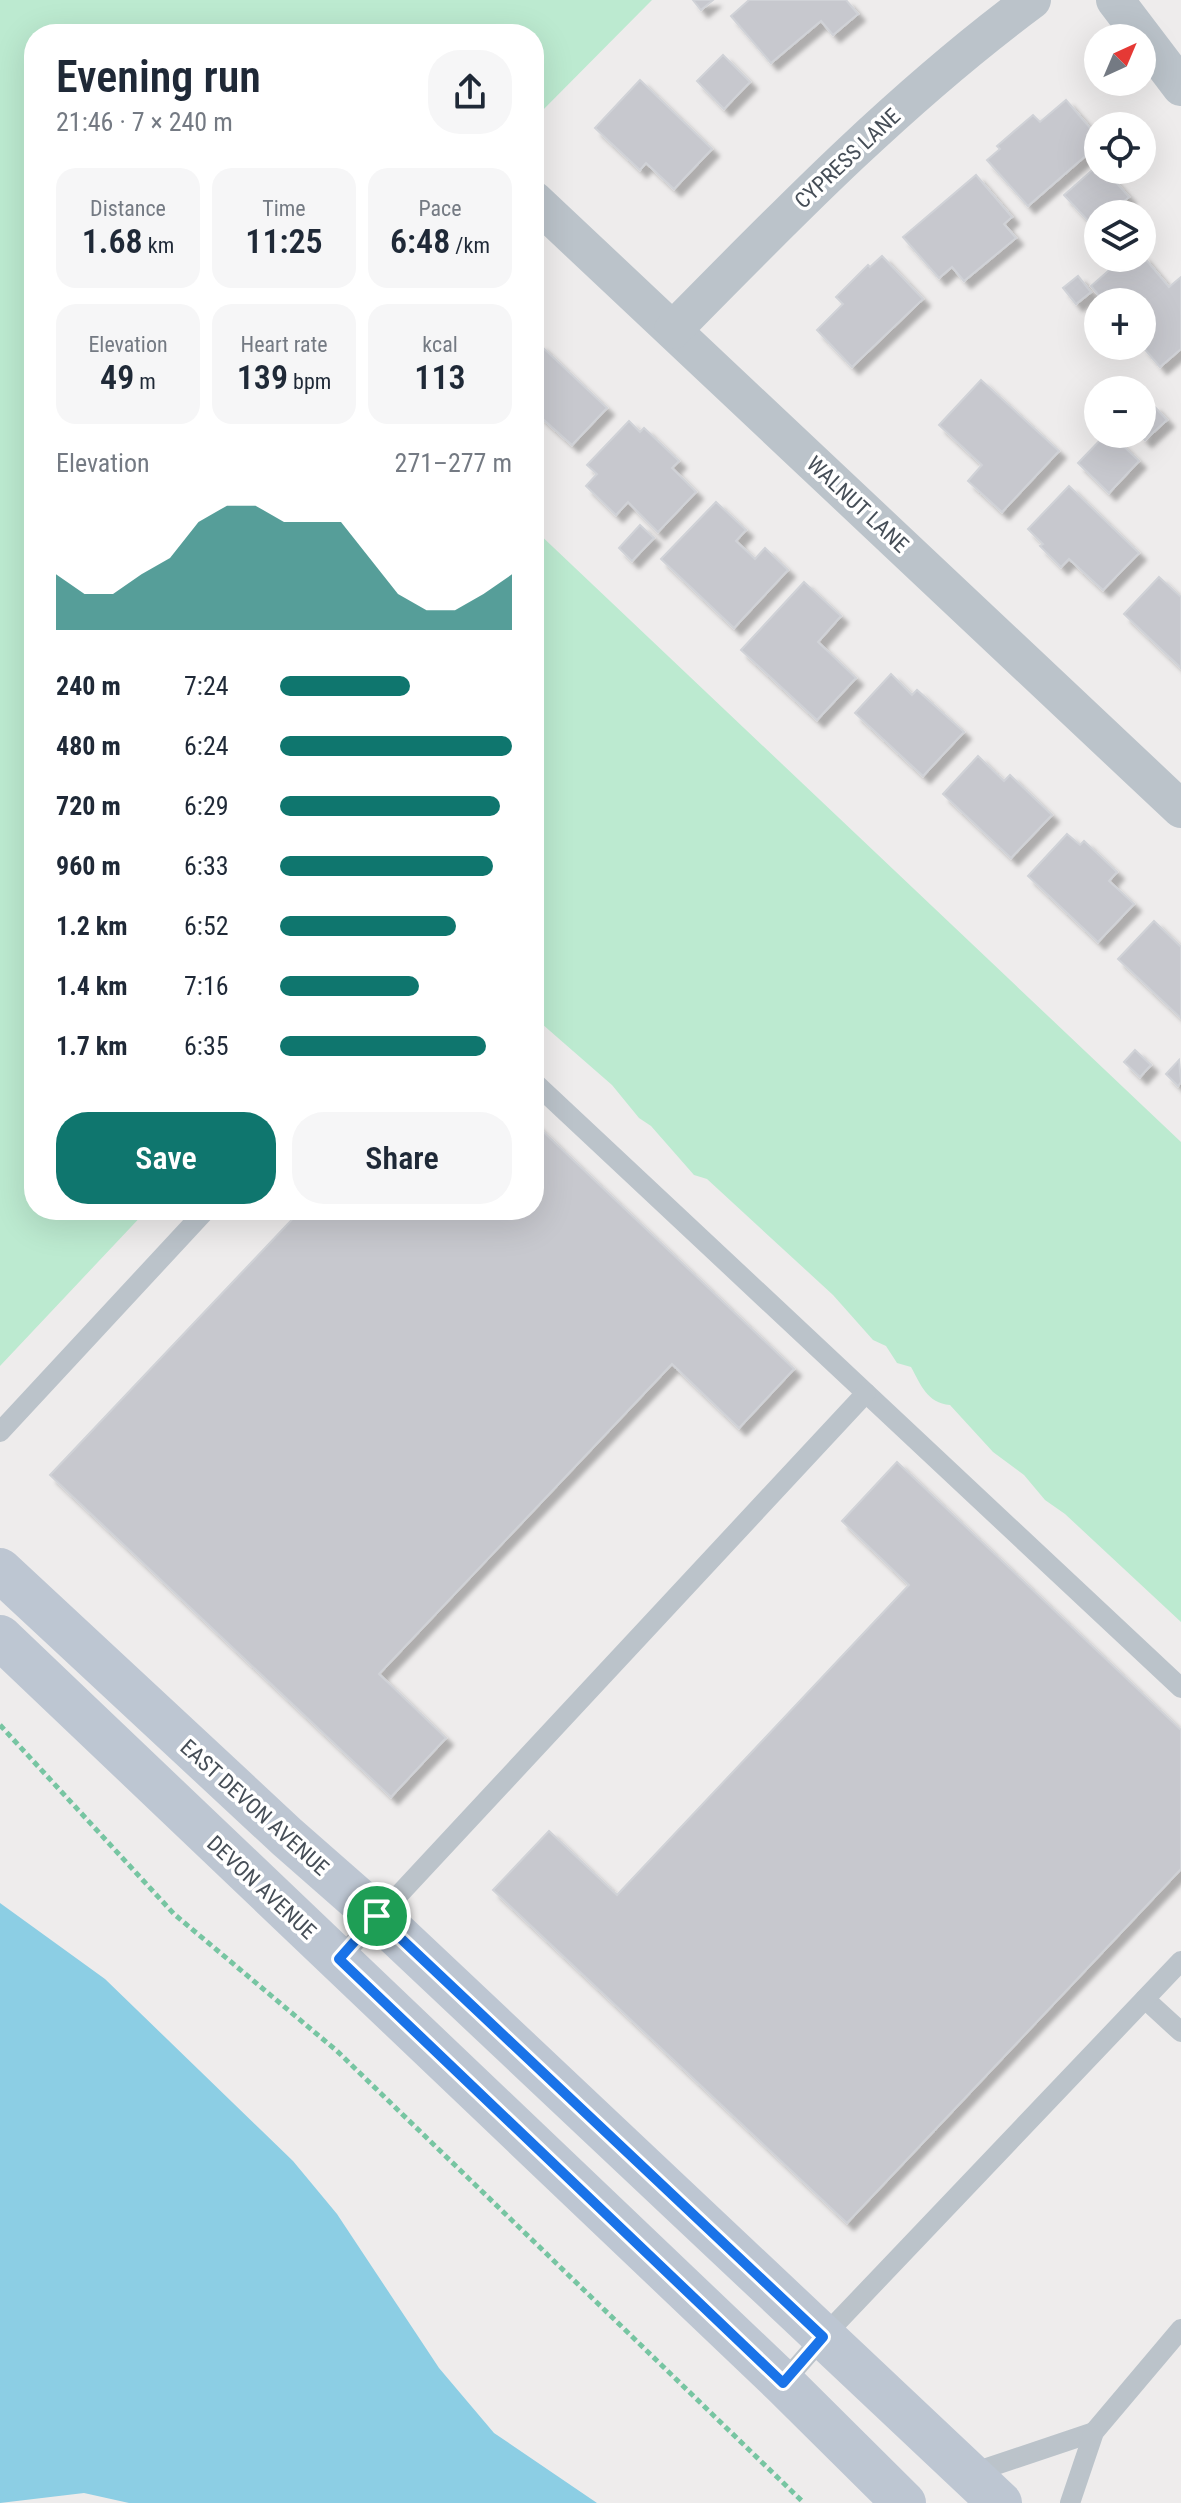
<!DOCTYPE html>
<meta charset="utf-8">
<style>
body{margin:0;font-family:"Roboto Condensed",sans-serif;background:#f6f6f7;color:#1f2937;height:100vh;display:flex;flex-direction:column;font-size:30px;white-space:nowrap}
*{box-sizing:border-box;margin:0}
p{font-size:26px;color:#747a83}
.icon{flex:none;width:44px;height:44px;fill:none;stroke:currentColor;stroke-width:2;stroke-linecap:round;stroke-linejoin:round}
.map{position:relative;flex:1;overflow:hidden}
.sheet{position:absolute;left:24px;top:24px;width:520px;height:1196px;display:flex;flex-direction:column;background:#fff;border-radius:32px;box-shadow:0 8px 32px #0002}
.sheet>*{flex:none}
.needle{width:52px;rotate:44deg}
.buttons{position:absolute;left:1084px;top:24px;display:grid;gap:16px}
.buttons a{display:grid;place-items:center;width:72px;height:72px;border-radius:50%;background:#fff;box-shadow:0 8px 32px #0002;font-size:40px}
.pin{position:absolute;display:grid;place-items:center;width:68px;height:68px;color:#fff;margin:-34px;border:4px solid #fff;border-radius:50%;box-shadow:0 2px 8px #0007}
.round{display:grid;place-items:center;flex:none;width:84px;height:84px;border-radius:32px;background:#f6f6f7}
.headline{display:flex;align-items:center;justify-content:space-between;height:136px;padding:0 32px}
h1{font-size:44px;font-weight:600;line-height:60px}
.metrics{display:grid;grid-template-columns:repeat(3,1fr);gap:12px;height:136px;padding:8px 32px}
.metrics div{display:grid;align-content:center;border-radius:20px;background:#f6f6f7;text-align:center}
.metrics b{font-size:34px;font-weight:600}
.metrics small{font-size:22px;font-weight:400}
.metrics p{font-size:22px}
.chart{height:224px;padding:16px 32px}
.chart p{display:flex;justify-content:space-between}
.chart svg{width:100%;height:144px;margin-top:8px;fill:#0f766e;opacity:.7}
.button{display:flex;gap:16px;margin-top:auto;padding:16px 32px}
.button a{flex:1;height:92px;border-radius:32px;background:#0f766e;color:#fff;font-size:32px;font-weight:600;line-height:92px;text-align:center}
.button a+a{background:#f6f6f7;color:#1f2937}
ul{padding:0 32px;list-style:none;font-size:26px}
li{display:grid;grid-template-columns:128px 96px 1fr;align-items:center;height:60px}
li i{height:20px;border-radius:10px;background:#0f766e}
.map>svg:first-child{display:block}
.green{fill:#bcead0}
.water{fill:#8ccee4}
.building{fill:#c7c8ce;stroke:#d0d2d7;stroke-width:2;filter:url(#shadow)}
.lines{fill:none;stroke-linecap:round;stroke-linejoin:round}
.path{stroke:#77c5a2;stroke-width:5;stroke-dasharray:6 4;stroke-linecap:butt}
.service{stroke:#bbc3ca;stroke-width:20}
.minor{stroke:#bbc3ca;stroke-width:38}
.secondary{stroke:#bdc6d2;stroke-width:44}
.route-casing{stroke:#fff;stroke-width:16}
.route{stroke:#1a73e8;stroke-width:10}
.labels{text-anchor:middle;stroke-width:7;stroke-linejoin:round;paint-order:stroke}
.street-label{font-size:22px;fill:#464e57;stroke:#fff}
</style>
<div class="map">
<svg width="1181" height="2503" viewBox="0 0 1181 2503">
<defs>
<filter id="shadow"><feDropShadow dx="7" dy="7" stdDeviation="2" flood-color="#0004"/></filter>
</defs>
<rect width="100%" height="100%" fill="#eeecec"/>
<g class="green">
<path d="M0,0h652l-118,119v-85h-500v1176h113l-147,156z"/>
<path d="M534,529l647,613v480l-116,-108 -20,-14 -21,-25 -31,-23 -43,-47c-23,-2 -29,-20 -39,-38l-14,-4 -11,-17 -13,-6 -40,-45 -126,-116 -13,-4 -43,-49 -12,-8 -27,-33 -78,-68z"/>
</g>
<path class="water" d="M0,1903l105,76 188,182 44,53 102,154 55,65 103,70h-468l-45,-10 -84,10z"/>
<g class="building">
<path d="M693,0h20l-12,10z"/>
<path d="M749,0h97l12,14 -25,21 -12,-14 -50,42 -40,-47z"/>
<path d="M723,55l27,27 -26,27 -27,-28z"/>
<path d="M640,80l72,69 -38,40 -28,-26 -6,7 -45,-42z"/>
<path d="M1066,100l32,37v8l-70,61 -41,-46 13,-11 -3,-3 36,-31 7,7z"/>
<path d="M1098,165v5h7l24,27 -20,17h-11v10l-4,3 -30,-32z"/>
<path d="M976,175l36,42 -8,7 12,14 -52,43 -12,-14 -13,11 -36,-41z"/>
<path d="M1142,255l27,32 12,-10v72l-21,18 -18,-21v-44h-38l-13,-16 32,-28h19z"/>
<path d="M882,256l41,43 -71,68 -35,-37 26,-26 -7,-7 32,-32 2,2z"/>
<path d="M1078,276l13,16 -15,12 -13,-16z"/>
<path d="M539,344l68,64 -35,37 -38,-34v-61z"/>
<path d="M981,380l78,71 -57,61 -34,-31 14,-16 -43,-40z"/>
<path d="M1153,405l14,15 -22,20 -6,-6h3v-19z"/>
<path d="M629,421l11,11 4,-4 35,33 -7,7 24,24 -38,40 -30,-30 -12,13 -30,-29 11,-12 -10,-9z"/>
<path d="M1106,434h5l28,27 -30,32 -31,-30z"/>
<path d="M1069,486l70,67 -36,37 -34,-31 -8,8 -21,-21 3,-2 -15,-15z"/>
<path d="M716,502l30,28 -10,11 19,18 10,-11 23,22 -54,58 -73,-69z"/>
<path d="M640,525l14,13 -22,23 -13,-13z"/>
<path d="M1159,577l22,20v71l-57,-54z"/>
<path d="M804,582l37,34 -23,26 38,36 -39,42 -76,-70z"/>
<path d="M891,674l21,21 5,-5 47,42 -41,44 -68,-63z"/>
<path d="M978,756l26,25 6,-6 42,40 -41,43 -68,-64z"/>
<path d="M1067,834l13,11 4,-4 33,31 -8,9 25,23 -36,38 -70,-66z"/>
<path d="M1154,921l27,26v71l-63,-59z"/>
<path d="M1135,1050l16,15 -11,12 -16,-15z"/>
<path d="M1179,1060l2,22 -3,4 -12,-12z"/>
<path d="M534,1123l260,246 -55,59 -67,-64 -293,310 67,64 -55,59 -341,-322 251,-265h233z"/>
<path d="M897,1462l284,268v139l-334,354 -354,-333 56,-59 68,64 292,-310 -67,-64z"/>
</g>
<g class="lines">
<path class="path" d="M0,1725l174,189 163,137 467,452"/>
<g class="service">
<path d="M534,1082l647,606"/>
<path d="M0,1432l206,-222"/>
<path d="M339,1959l527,-566"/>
<path d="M1145,1999l36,33"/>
<path d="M783,2383l40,-46 358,-376"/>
<path d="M969,2474l125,-42"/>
<path d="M1070,2503l24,-71 87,-103"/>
</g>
<g class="minor">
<path d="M1115,0l66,87"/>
<path d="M534,200l647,609"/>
<path d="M673,330c114,-116 228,-233 359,-330"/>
</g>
<g class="secondary">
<path d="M0,1570l287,267 90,79 623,587"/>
<path d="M0,1637l783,746 121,120"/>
</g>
</g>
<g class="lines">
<g class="route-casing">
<path id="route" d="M377,1916l446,421 -40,46 -444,-424z"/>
</g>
<use href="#route" class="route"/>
</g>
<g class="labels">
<g class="street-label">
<text transform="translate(847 158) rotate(-43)" y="8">CYPRESS LANE</text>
<text transform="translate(858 504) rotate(43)" y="8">WALNUT LANE</text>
<text transform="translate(255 1807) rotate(42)" y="8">EAST DEVON AVENUE</text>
<text transform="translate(262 1887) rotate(43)" y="8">DEVON AVENUE</text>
</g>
</g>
</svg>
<div class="buttons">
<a><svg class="needle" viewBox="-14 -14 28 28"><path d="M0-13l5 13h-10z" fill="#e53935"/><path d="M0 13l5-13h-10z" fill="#747a83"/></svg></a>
<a><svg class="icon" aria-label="locate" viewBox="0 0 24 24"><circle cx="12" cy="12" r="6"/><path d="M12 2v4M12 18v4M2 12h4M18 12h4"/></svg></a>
<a><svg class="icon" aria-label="layers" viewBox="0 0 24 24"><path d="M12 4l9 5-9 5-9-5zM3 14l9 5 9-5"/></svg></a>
<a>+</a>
<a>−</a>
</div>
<div class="pin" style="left:377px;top:1916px;background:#1e9e55"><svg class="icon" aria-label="arrive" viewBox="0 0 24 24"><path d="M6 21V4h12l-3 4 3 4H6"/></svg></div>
<section class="sheet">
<div class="headline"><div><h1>Evening run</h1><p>21:46 · 7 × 240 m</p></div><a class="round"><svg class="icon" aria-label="share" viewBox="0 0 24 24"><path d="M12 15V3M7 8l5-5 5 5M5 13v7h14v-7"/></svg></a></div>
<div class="metrics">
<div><p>Distance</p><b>1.68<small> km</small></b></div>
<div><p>Time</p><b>11:25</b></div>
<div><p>Pace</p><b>6:48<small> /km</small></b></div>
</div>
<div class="metrics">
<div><p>Elevation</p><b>49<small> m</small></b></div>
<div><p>Heart rate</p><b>139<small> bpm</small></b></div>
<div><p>kcal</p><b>113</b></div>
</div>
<div class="chart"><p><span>Elevation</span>271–277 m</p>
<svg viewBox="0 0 160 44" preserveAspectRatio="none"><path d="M0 44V27L10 33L20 33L30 27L40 22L50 11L60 6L70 6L80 11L90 11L100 11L110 22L120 33L130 38L140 38L150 33L160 27V44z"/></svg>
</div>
<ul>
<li><b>240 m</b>7:24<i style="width:56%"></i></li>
<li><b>480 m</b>6:24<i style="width:100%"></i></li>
<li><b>720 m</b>6:29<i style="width:95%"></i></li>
<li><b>960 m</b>6:33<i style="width:92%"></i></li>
<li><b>1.2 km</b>6:52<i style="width:76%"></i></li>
<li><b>1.4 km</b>7:16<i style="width:60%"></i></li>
<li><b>1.7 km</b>6:35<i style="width:89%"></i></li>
</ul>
<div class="button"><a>Save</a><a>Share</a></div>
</section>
</div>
